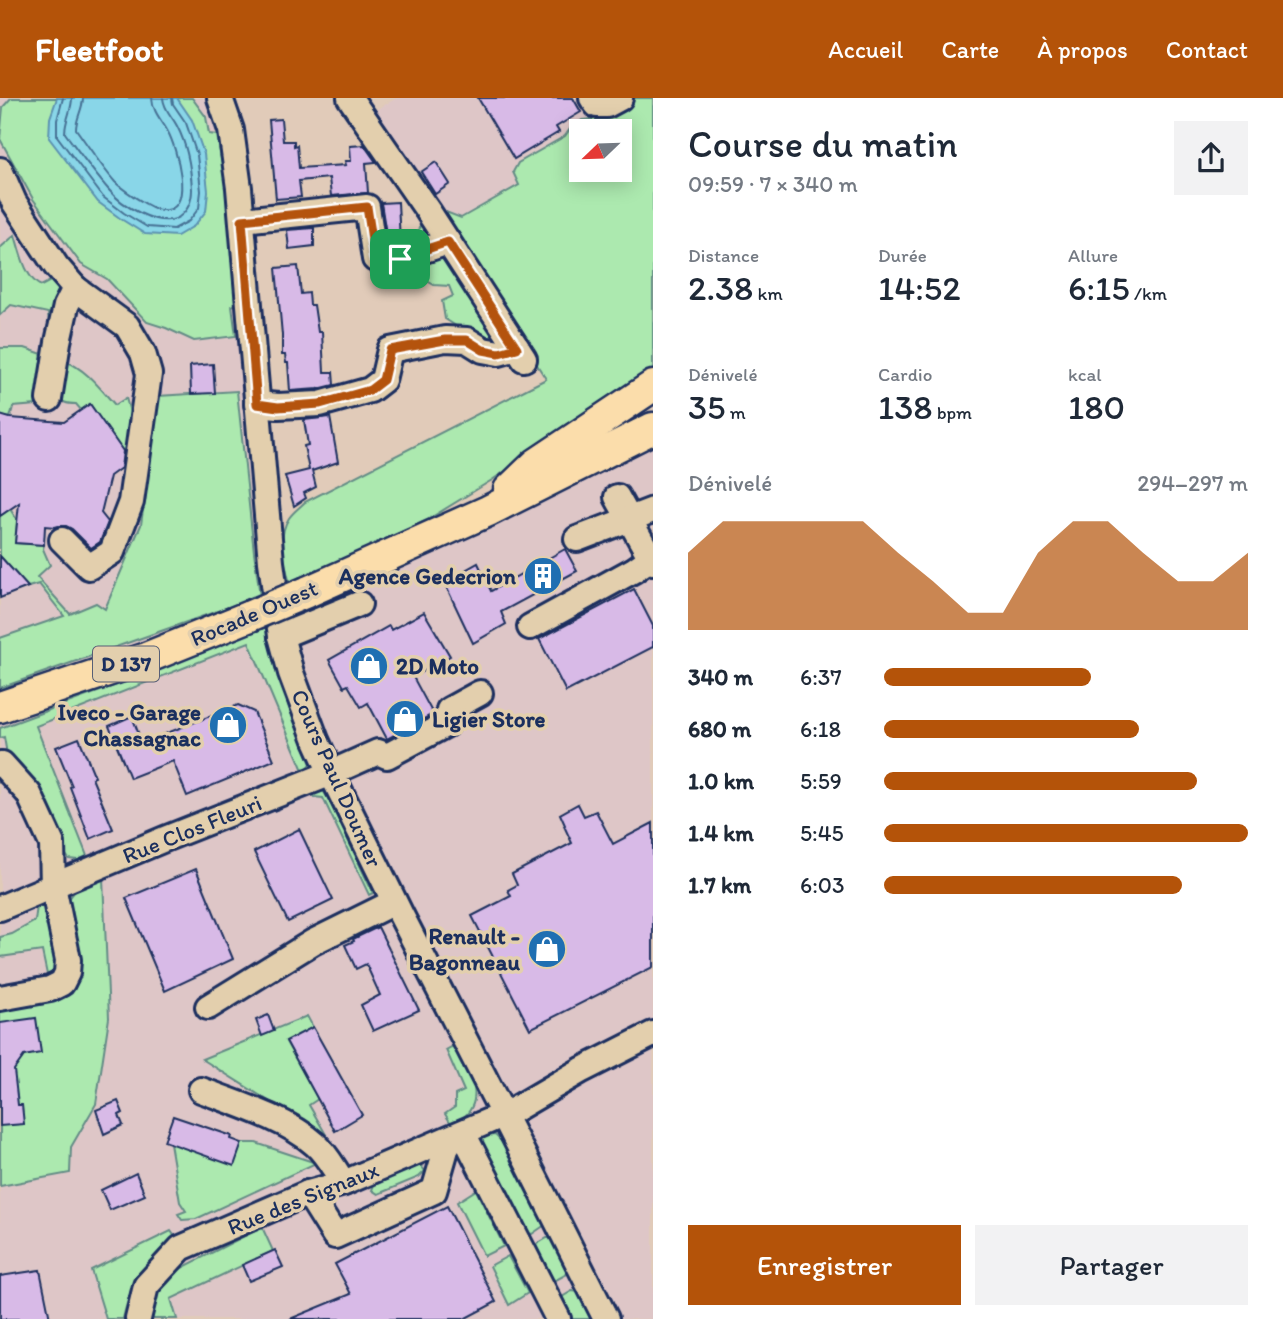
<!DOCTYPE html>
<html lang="fr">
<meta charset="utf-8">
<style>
body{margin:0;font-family:Itim,sans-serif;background:#f2f2f3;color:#1f2937;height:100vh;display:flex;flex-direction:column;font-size:26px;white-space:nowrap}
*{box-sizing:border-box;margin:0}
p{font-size:23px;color:#747a83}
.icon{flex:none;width:38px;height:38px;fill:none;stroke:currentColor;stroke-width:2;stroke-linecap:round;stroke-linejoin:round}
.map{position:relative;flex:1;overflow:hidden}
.details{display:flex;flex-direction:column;background:#fff;width:630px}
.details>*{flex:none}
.needle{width:46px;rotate:247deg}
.buttons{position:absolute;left:569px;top:21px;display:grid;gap:14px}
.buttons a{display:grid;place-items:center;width:63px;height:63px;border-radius:0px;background:#fff;box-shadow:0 4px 18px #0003;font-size:35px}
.pin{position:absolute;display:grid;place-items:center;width:60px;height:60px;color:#fff;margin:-30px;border-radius:14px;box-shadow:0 4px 10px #0006}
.round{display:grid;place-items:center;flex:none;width:74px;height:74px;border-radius:0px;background:#f2f2f3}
.headline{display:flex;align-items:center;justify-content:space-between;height:119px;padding:0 35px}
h1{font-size:38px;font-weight:600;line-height:52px}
.stats{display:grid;grid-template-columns:repeat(3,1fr);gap:10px;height:119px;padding:7px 35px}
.stats div{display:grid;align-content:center}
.stats b{font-size:35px;font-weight:600}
.stats small{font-size:19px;font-weight:400}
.stats p{font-size:19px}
.chart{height:196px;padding:14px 35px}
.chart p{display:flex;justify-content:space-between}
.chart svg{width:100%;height:126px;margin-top:7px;fill:#b45309;opacity:.7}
.cta{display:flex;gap:14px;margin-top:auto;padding:14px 35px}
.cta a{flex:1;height:80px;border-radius:0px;background:#b45309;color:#fff;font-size:28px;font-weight:600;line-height:80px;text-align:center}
.cta a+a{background:#f2f2f3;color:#1f2937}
ul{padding:0 35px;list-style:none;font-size:23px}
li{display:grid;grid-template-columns:112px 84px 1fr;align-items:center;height:52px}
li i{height:18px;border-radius:9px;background:#b45309}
header{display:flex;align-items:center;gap:42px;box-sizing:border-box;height:98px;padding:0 35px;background:#b45309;color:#fff}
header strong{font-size:33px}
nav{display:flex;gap:38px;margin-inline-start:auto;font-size:24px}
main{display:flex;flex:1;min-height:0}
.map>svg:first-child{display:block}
.built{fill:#dec6c7;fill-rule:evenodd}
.green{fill:#ace9af;stroke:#648c86;stroke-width:2;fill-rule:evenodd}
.water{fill:#89d6e8;stroke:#5d93b1;stroke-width:2}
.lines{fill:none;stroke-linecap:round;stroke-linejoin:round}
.shore{stroke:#477295;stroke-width:2}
.building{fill:#d8bae7;stroke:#1b2f5e;stroke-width:2}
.minor-casing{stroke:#1b2f5e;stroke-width:30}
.major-casing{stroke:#1b2f5e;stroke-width:35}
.minor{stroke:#e3cfad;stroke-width:24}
.major{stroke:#fbddab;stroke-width:30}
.major-bridge-casing{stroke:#1b2f5e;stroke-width:35;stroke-linecap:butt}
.major-bridge{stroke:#fbddab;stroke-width:30}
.route-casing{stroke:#fff;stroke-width:14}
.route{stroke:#b45309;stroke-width:9}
.labels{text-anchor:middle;stroke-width:7;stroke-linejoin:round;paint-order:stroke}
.shield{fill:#e3cfad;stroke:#575f76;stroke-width:2}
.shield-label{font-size:21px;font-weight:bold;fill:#1b2f5e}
.poi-label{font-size:23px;font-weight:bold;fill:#1b2f5e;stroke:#e3cfad;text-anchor:end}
.street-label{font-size:23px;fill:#1b2f5e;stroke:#e3cfad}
</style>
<header>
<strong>Fleetfoot</strong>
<nav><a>Accueil</a><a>Carte</a><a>À propos</a><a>Contact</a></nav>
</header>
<main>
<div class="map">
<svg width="653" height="1221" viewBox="0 0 653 1221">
<rect width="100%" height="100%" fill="#e1cbb9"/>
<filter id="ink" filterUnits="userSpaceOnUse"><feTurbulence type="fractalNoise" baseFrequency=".0143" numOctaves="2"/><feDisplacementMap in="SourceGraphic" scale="14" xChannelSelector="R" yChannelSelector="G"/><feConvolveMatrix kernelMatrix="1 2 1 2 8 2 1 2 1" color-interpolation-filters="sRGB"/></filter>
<g filter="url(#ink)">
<g class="built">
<path d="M0,0h216l68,513 369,-191v899h-653z"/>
<path d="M397,0h256l-106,281 -175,-267zM581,33h39v39h-39z"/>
</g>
<g class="green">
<path d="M11,0h181l14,19 3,17 8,1 13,76 8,92 -6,3 4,30 -42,5 -28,-13 -19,-6 -40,-43 -26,-15 -48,-65 -33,-60 3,-32z"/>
<path d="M629,0h24v275l-161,107 -65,40 -137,64c-5,-21 -14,-46 -1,-66 4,-6 11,-11 16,-16l241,-123 -29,-46 -24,8 -18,-3 -30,-19 -3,-18 11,-5 -4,-10 -15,-1 -10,-6 3,-23 -12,-18 6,-15 25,-11 15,6 58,-33 -6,-13 5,-9 47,-27 5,-7 12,-9 10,-1zM581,33h39v39h-39z"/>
<path d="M15,137c5,16 10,43 26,51l13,-7 6,12 -6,31 -5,2 -1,-11 -37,-8 -11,10v-67z"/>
<path d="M0,250h25l23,8 -8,46 -3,3 -24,2 -3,11 -10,-2z"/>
<path d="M63,262c22,8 37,28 52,45l11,-7 8,29 -7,31 -37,-54 -9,6 -5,-6c-10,0 -13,-1 -19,-9z"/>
<path d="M237,293l17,161 6,44 -260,92v-50l64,-22 -25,-32 -11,3 -28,-31v-40l10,-7 7,11 -2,23 29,2 -1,4 7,16 -13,12 33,37 26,-11 9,6 36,-84 17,-129z"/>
<path d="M268,526l21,84 22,56 -5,6 -4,-2 -53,-126 -213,84 51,130 -9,4 -9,-1 -5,-7 -27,-66 -12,-16 -17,-10 -4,-23 -4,1v-10l157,-58z"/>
<path d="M319,691l5,3 6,10 43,91 -4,2 -46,-97 -9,-1 -1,-5z"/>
<path d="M103,780l6,140 -13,86 -25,43 -1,26 -70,13v-180l60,-9 2,-90 13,-16z"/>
<path d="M37,808l7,1 16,48 -5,24 -6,5 -7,-33 -42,6v-20l12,-3 23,-13z"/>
<path d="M307,918l6,11 -27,15 32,57 -9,6 27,47 -26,-25 -108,-68z"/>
<path d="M455,947c10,18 28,45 15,65 -4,7 -11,11 -18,15l-7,-11 10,-7v-12l9,-4 -18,-41z"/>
<path d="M495,1037l14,14 36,76 -13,9 -6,-1 -48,-96z"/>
<path d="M170,1045h86l60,20 -120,56 -14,1 -4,-6 8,-3 -6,-9z"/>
<path d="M409,1068h12l4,5 -6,6 -41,17 -6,-4 4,-10z"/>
<path d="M476,1092l28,56 -20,10 -27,-54z"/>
<path d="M262,1129l11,24 -102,48 6,20h-30l6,-23 15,-21z"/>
<path d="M171,1133l7,10c-36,26 -45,33 -55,78h-17l-15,-49z"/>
<path d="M547,1140h4l17,30 -1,6 -11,6 -8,-1 -15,-30 4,-5z"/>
<path d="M508,1158l20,37 -19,12 -19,-39z"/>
<path d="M572,1193l7,1 12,27h-21l-8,-15v-7z"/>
</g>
<path class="water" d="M57,0h120l15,22 12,34 4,37 -2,20 -12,15 -17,10 -32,-2 -24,-15 -23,-17 -49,-64 1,-20z"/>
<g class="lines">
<g class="shore">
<path d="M63,0l-6,22v16l46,61 21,16 23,14 27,2 15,-8 10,-13 2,-17 -4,-36 -11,-32 -13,-19 -1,-6"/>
<path d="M72,0c0,12 -7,22 -7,35 14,19 28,39 43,56 13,16 51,40 71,28 10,-7 13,-16 13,-28 -1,-20 -5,-44 -15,-63 -5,-10 -13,-16 -14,-28"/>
<path d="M83,0c0,11 -7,20 -7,31 13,18 25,37 39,53 9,9 21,16 31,22 7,4 13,7 21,6 27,-3 9,-63 1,-78 -6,-12 -15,-19 -16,-34"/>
</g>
</g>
<g class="building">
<path d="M478,0h95l8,14 -25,15 3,5 -45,27z"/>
<path d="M281,21l2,22h11v5l3,-1 2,23 47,-3 -1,-4h6l-1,-15 14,-1 12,17 -10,1 2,30 -37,3 -2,-18 -30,3 2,16 -25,2 -7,-79z"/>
<path d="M436,64l14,22 -15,10 -14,-22z"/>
<path d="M398,104l2,40 -12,4 -7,-43z"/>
<path d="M314,130v18l-25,3 -2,-19z"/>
<path d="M298,168l3,28 8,-1 1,12h4l4,27h4l2,40h9l1,13 -16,4 -28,2 -2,-28h-2l-1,-8h-3v-20l-6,-67z"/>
<path d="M213,266l2,29 -24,1 -1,-28z"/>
<path d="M90,306l33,47 -2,17 -11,8 -9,37 7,9 -8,20 -9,6 -19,-19 -6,-3h-7l-4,1 -10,-1 -1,19 -29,-2 4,-40 -19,13v-101l10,3 54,4z"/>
<path d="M330,319l8,45 -26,9 4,16 -12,6 2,5 -12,8 -9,-30 24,-6 -5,-24 4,-1 -4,-25z"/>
<path d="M565,451l12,22 -76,41 5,12 -33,19 -29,-61 34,-19 13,28z"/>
<path d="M0,458l28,31 -28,11z"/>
<path d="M634,491l19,37v21l-87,45 -27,-53z"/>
<path d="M424,514l26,44 -37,21 20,37 -46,25 -19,-36 -7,4 -13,-22 -4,2 -15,-27 60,-34 2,4z"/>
<path d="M238,607l16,7 20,48 -87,36 -14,-35 -43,17 -21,-52 23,-10 10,27z"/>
<path d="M79,640l16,39 -3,1 21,51 -23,10 -20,-52 2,-1 -16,-39z"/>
<path d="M578,706l6,12 12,-5 17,33 40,-21v144l-123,62 -58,-113 39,-20 -3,-6 9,-5 -5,-11 60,-31 -8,-17 1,-1 -5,-11z"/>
<path d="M299,731l34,71 -45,22 -34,-70z"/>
<path d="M196,771l37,90 -68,32 -39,-93z"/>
<path d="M378,829l41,83 -46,21 -12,-26 19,-10 -14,-31 -10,5 -11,-24 9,-4 -1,-2z"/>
<path d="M268,917l6,16 -12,5 -6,-16z"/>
<path d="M36,920l5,35 -17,3 -10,14 4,35h4l2,19 -24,2v-103z"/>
<path d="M313,929l49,88 -27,16 -49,-90z"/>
<path d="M118,1003l5,12 -4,2 4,10 -19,9 -8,-24z"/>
<path d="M173,1018l59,20 -1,3 11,4 -8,23 -70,-25z"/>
<path d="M136,1075l9,22 -35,15 -9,-20z"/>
<path d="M447,1108l49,96 -32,17h-174l61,-25 -16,-30z"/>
<path d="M275,1152l8,17 -34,14 -7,-16z"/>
<path d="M40,1172l10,49h-50v-43z"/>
</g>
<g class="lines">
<g class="minor-casing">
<g id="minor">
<path d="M220,0l11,32 8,58 32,374 10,74 10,37 25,67 15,33 70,142 102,199 103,205"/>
<path d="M350,0l78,113 96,148"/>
<path d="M592,0l5,7h10l13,-7"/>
<path d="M0,72l14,32 42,64 19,22 52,38 16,27 6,21 -18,128 -19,50 -23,15 -27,-27"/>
<path d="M242,122l125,-13 8,52 10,4 63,-21"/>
<path d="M49,301l9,-57 8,-36 9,-18"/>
<path d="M257,306l21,2 42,-2 50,-14 13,-10 7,-30 55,-11 22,1 16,10 16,3 18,-5"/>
<path d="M617,399l36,65"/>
<path d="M577,441l76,-29"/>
<path d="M530,529l104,-57 17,-12"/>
<path d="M281,538l78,-32"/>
<path d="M0,666h2l27,30 23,50 1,42 15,74 -1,13 -5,10 -12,6 -50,9"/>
<path d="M0,810l167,-70 157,-62 54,-24 9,4 60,-32 2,-14 31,-17"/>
<path d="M208,909l105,-65 81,-40"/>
<path d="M201,992c34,13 86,29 114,54 12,10 20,27 29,39"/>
<path d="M463,1035l95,186"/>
<path d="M308,1095l27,43 99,-45 15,-52"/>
<path d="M138,1221l8,-33 35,-38 127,-55 36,-10 168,-72 70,-41 71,-36"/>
</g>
</g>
<g class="major-casing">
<g id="major">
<path d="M509,392l27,-26 117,-78"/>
<path d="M307,494l181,-81 165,-83"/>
<path d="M0,609l146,-49 104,-42"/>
</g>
</g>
<use href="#minor" class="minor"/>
<use href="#major" class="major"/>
<g class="major-bridge-casing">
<path id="major-bridge" d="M250,518l57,-24"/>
</g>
<use href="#major-bridge" class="major-bridge"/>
</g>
</g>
<g class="lines" filter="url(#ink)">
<g class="route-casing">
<path id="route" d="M367,109l8,52 10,4 63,-21 69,106 -18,5 -16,-3 -16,-10h-22l-55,10 -7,30 -13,10 -50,14 -42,3 -21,-3 -15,-184z"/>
</g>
<use href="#route" class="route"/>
</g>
<defs>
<g id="building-disc" transform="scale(2.0125)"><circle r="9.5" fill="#1f6fb2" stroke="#e3cfad"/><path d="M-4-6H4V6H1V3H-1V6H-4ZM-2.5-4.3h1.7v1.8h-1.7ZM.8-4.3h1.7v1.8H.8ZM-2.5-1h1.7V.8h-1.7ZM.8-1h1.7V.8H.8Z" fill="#fff"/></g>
<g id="shop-disc" transform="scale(2.0125)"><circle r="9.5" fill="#1f6fb2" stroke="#e3cfad"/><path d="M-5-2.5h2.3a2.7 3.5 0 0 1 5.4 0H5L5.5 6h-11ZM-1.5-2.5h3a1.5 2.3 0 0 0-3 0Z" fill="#fff"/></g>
</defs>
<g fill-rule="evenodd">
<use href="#building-disc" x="543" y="478"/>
<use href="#shop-disc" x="369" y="568"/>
<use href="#shop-disc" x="405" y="621"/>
<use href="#shop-disc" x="228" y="627"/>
<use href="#shop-disc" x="547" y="851"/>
</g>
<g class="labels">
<rect class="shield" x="93" y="548.5" width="66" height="35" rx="5"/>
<g class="shield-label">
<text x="126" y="573">D 137</text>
</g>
<g class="poi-label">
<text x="516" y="486">Agence Gedecrion</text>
<text x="396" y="576" text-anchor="start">2D Moto</text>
<text x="201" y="622">Iveco - Garage<tspan x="201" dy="26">Chassagnac</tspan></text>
<text x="432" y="629" text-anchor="start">Ligier Store</text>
<text x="520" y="846">Renault -<tspan x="520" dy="26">Bagonneau</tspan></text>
</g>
<g class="street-label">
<text transform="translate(254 515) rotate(-23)" y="8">Rocade Ouest</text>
<text transform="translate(337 680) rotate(66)" y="8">Cours Paul Doumer</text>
<text transform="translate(192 731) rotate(-22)" y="8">Rue Clos Fleuri</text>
<text transform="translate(303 1100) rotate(-22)" y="8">Rue des Signaux</text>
</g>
</g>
</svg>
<div class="buttons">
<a><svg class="needle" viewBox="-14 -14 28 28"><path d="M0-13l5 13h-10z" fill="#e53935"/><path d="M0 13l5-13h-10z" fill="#747a83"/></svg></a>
</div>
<div class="pin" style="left:400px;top:161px;background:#1e9e55"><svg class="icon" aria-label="arrive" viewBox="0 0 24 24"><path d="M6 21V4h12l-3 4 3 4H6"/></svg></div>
</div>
<section class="details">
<div class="headline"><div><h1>Course du matin</h1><p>09:59 · 7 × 340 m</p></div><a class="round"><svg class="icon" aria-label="share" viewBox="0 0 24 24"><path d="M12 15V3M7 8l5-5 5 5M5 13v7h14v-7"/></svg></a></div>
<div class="stats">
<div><p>Distance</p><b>2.38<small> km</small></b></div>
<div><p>Durée</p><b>14:52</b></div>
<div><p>Allure</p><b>6:15<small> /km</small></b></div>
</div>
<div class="stats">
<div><p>Dénivelé</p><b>35<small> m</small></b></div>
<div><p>Cardio</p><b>138<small> bpm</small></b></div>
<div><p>kcal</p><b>180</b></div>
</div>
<div class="chart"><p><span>Dénivelé</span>294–297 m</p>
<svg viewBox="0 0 160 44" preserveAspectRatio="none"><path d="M0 44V17L10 6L20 6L30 6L40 6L50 6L60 17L70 27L80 38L90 38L100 17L110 6L120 6L130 17L140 27L150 27L160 17V44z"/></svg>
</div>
<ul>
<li><b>340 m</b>6:37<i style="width:57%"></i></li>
<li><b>680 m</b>6:18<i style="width:70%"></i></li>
<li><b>1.0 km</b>5:59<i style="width:86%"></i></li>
<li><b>1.4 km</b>5:45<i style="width:100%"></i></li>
<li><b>1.7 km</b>6:03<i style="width:82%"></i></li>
</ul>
<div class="cta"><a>Enregistrer</a><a>Partager</a></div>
</section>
</main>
